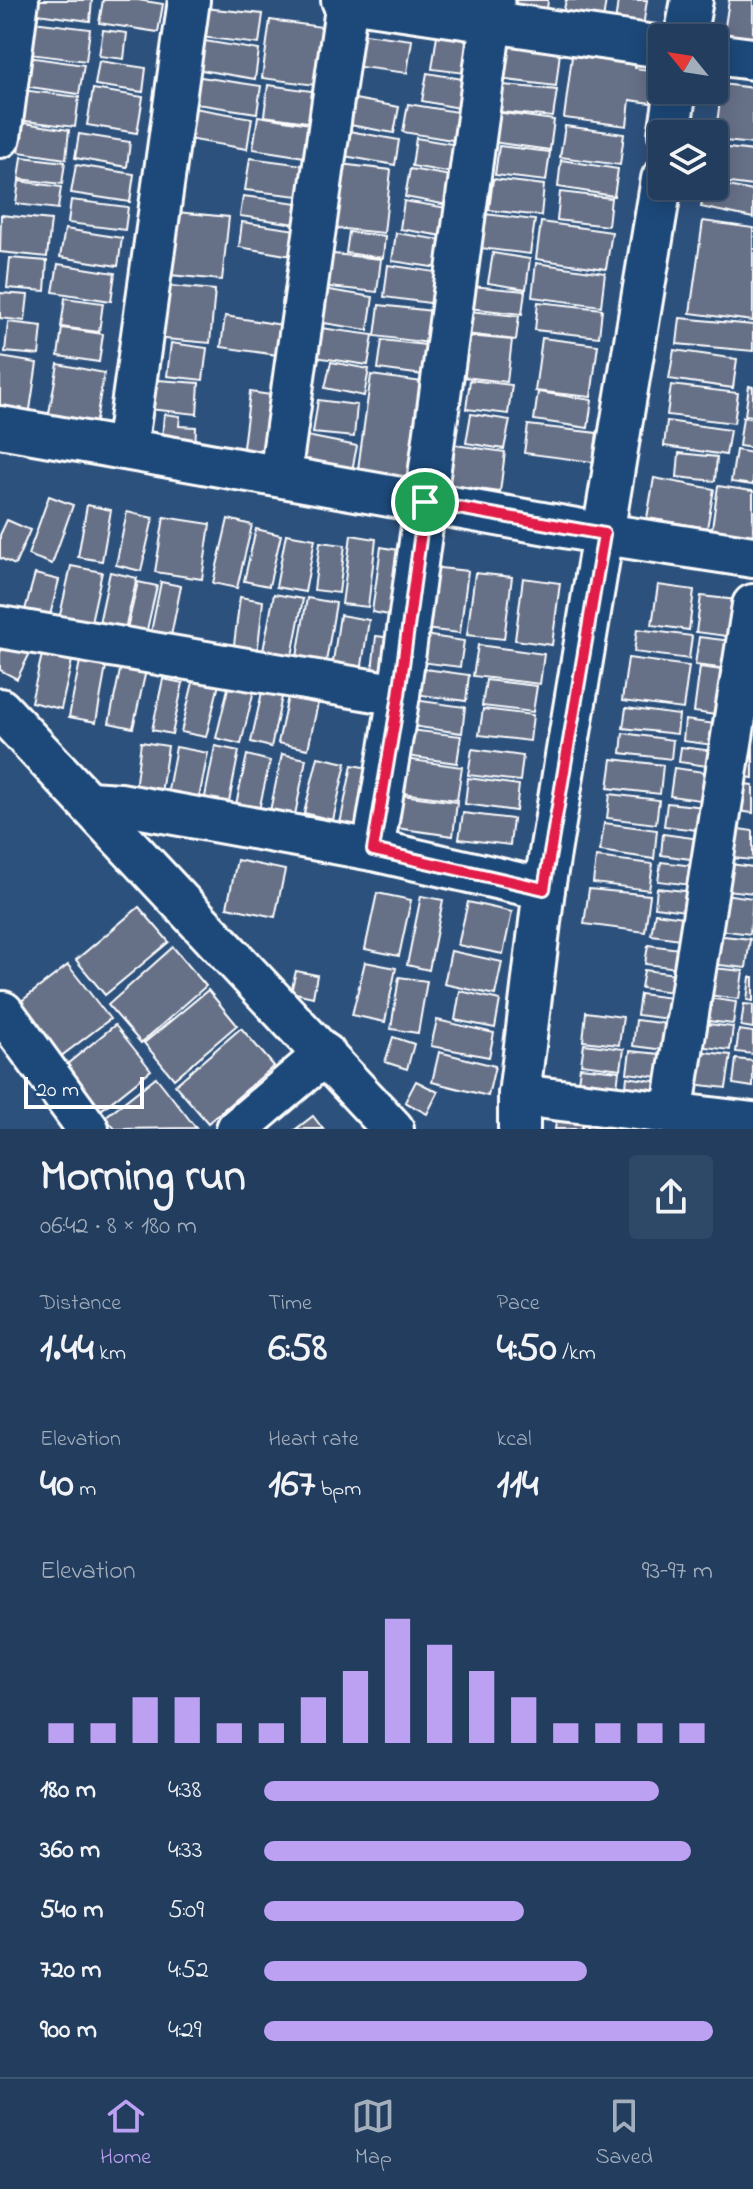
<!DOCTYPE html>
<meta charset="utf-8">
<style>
body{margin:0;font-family:"Indie Flower",sans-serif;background:#2e4867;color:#f1f3f6;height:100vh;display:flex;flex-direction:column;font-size:30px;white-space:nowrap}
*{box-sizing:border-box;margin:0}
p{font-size:26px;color:#a2aebc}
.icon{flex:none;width:44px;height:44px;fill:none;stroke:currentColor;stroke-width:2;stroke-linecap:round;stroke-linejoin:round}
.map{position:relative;height:1129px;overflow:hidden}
.side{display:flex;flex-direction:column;background:#223d5e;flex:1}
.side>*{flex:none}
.needle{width:52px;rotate:300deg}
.tools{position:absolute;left:648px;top:24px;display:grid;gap:16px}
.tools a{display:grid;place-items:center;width:80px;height:80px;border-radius:8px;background:#223d5e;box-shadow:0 4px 20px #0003,0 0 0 2px #3f5673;font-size:40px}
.scale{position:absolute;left:24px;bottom:20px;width:120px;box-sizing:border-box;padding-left:8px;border:4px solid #fff;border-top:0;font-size:22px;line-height:28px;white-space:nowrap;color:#fff;-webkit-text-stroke:6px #1f4a7a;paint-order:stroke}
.pin{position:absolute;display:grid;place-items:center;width:68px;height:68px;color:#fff;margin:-34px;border:4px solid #fff;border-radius:50%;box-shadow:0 2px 8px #0007}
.round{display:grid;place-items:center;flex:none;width:84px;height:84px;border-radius:8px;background:#2e4867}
.overview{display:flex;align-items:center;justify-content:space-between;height:136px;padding:0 40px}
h1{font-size:44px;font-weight:700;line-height:60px}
.metrics{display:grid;grid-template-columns:repeat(3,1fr);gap:12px;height:136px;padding:8px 40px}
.metrics div{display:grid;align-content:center}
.metrics b{font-size:40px;font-weight:700}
.metrics small{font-size:22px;font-weight:400}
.metrics p{font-size:22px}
.chart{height:224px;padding:16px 40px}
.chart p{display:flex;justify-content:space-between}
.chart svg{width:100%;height:144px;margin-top:8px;stroke:#bca0f2;stroke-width:6}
ul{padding:0 40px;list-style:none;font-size:26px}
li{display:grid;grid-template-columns:128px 96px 1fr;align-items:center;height:60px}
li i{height:20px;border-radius:10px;background:#bca0f2}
.dock{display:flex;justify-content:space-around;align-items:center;height:112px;border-top:2px solid #3f5673;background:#223d5e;font-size:22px;color:#a2aebc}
.dock a{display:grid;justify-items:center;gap:4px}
.dock .on{color:#bca0f2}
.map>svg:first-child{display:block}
.building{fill:#666f87;stroke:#fff;stroke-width:2}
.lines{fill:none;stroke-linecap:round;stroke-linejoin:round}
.minor-casing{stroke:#fff;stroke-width:46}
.minor{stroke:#1f4a7a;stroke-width:40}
.route-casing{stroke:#fff;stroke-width:16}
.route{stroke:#e11d48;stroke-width:10}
</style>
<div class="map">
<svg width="753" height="1129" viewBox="0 0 753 1129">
<rect width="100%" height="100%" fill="#2d517d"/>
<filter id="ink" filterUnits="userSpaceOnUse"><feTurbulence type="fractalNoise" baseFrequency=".0125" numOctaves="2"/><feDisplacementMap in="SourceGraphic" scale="16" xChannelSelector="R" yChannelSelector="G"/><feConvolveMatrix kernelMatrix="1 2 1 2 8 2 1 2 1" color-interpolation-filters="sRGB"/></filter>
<g filter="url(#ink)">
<g class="building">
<path d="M30,0h62l-2,21 -61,-8z"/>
<path d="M103,0h35l25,4 -5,28 -59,-9z"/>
<path d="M503,0h45l-2,19 -45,-5z"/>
<path d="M566,0h40l-3,20 -40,-6z"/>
<path d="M618,0h29l-4,27 -28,-3z"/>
<path d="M729,0h24v50l-31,-4z"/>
<path d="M204,8l59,6 -4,30 -59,-7z"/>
<path d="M270,20l52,7 -7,58 -53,-7z"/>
<path d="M25,21l65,8 -4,32 -65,-8z"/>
<path d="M103,30l24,3 -3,26 -25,-3z"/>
<path d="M350,32l62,8 -5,33 -62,-8z"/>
<path d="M437,35l40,4 -4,35 -41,-5z"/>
<path d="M199,40l60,10 -4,29 -60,-10z"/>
<path d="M502,45l58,7 -4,34 -58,-7z"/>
<path d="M21,56l63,9 -5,29 -63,-9z"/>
<path d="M572,56l63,8v4l20,3 -4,32 -21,-3 -3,26 -63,-8z"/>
<path d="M99,61l47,7 -3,24 -48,-7z"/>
<path d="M427,73l53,9 -5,29 -53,-10z"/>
<path d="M194,76l67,10 -4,27 -67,-10z"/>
<path d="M493,84l64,6 -4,27 -62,-6z"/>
<path d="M722,84l31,4v56l-38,-4z"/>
<path d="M268,85l51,7 -4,31 -51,-7z"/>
<path d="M13,89l66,8 -4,30 -66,-8z"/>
<path d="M93,89l50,8 -6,36 -50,-8z"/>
<path d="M344,97l55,10 -5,26 -55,-10z"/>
<path d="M408,104l68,11 -5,28 -68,-11z"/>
<path d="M188,107l64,11 -5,31 -65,-11z"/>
<path d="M495,112l59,8 -4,30 -58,-8z"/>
<path d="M258,116l58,9 -5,33 -58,-9z"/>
<path d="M24,123l45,7 -3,29 -47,-7z"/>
<path d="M565,126l59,8 -4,31 -60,-8z"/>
<path d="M338,129l61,11 -4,25 -62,-11z"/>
<path d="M79,134l51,8 -3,25 -52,-9z"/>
<path d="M416,138l54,9 -6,28 -52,-9z"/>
<path d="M499,146l51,6 -4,29 -51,-6z"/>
<path d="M720,147l33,4v35l-38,-5z"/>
<path d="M22,157l43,5 -3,22 -43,-5z"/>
<path d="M250,158l61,8 -4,31 -62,-7z"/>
<path d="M561,160l57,9 -4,27 -56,-9z"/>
<path d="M331,163l60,7 -7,63 -60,-6z"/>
<path d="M76,165l58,9 -4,28 -59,-9z"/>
<path d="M410,169l53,9 -5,29 -53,-10z"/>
<path d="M493,179l51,6 -3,31 -52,-6z"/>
<path d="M19,181l42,6 -3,22 -42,-5z"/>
<path d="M714,183l39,8v27l-52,-11 5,-21h8z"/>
<path d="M560,192l51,6 -3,28 -51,-6z"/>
<path d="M243,196l55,7 -2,21 -56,-8z"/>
<path d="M71,200l57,7 -3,23 -57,-7z"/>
<path d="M404,201l56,9 -5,28 -55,-9z"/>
<path d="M176,212l53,5 -7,63 -52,-5z"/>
<path d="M476,213l59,7 -5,34 -58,-7z"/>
<path d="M1,215l50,5 -4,37 -47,-5z"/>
<path d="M703,221l50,7v93l-63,-8z"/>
<path d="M242,222l54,8 -4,26 -53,-9z"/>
<path d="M541,222l71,10 -6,37 -70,-10z"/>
<path d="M65,229l57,9 -4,28 -58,-9z"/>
<path d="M349,232l36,4 -2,22 -37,-5z"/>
<path d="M396,233l59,9 -3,28 -60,-9z"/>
<path d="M324,253l57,6 -4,33 -56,-6z"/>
<path d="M493,253l37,6 -4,30 -38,-6z"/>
<path d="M10,258l37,3 -2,30 -38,-3z"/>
<path d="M536,263l69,10 -4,33 -69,-9z"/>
<path d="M58,264l57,9 -4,28 -58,-9z"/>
<path d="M388,265l61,9 -5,31 -60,-8z"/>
<path d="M159,285l56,5 -5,53 -56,-5z"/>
<path d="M471,286l54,5 -3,23 -53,-6z"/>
<path d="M317,288l56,9 -5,33 -57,-9z"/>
<path d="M0,293l28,2 -3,26 -25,-3z"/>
<path d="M65,298l38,5 -4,29 -38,-5z"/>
<path d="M538,302l64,7 -3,28 -64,-7z"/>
<path d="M379,305l62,7 -4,32 -62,-8z"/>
<path d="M468,311l51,5 -3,24 -50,-6z"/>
<path d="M225,316l64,10 -4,30 -64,-9z"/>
<path d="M680,318l73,7v26l-76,-7z"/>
<path d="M8,322l34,4 -3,29 -34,-3z"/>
<path d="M306,326l67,9 -5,30 -66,-10z"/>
<path d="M62,328l41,6 -4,28 -41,-6z"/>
<path d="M468,336l44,4 -5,42 -43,-5z"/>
<path d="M542,338l56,7 -7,52 -56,-6z"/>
<path d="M382,340l52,6 -3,30 -53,-7z"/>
<path d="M171,343l36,5 -4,32 -36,-4z"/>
<path d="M674,350l63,9 -4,29 -64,-9z"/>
<path d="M0,357l37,6 -9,60 -28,-5z"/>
<path d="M331,362l38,7 -5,27 -39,-8z"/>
<path d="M58,364l46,9 -10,59 -47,-8z"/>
<path d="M371,375l59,8 -15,101 -58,-8z"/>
<path d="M143,379l56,4 -2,31 -58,-6z"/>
<path d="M470,380l42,5 -4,29 -42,-5z"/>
<path d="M671,385l67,8 -4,30 -67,-8z"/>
<path d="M749,386l4,1v29l-8,-1z"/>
<path d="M250,392l35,5 -8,62 -35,-4z"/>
<path d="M538,392l54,8 -4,28 -54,-8z"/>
<path d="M318,400l39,5 -3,32 -41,-4z"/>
<path d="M164,414l16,2 -1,10 17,1 -1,25 -34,-2z"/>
<path d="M471,414l39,6 -6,29 -38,-6z"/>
<path d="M743,417l10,2v29l-14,-2z"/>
<path d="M667,421l63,9 -4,25 -62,-9z"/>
<path d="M528,425l69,8 -4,29 -69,-9z"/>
<path d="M297,434l60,12 -7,34 -59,-11z"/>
<path d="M441,443l64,9 -5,40 -64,-9z"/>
<path d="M736,450l17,3v32l-22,-3z"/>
<path d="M679,453l38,4 -2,24 -38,-4z"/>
<path d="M654,478l60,11 -7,39 -60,-10z"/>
<path d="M718,486l35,5v50l-42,-6z"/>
<path d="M49,496l24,9 -21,59 -24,-9z"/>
<path d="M87,505l24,5 -9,51 -24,-4z"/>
<path d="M127,512l26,6 -12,53 -25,-6z"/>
<path d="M164,517l46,7 -8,55 -47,-7z"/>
<path d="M228,519l24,6 -15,63 -24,-5z"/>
<path d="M7,520l23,10 -15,35 -15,-7v-23z"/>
<path d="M256,529l25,6 -12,51 -25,-5z"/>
<path d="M286,534l29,5 -10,53 -29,-5z"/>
<path d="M351,535l25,4 -8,68 -26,-3z"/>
<path d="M320,542l25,3 -6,48 -25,-3z"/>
<path d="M381,547l29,5 -10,65 -28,-5z"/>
<path d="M71,566l31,6 -13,59 -31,-7z"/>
<path d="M430,567l38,4 -8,62 -37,-4z"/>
<path d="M110,572l27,6 -13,56 -26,-6z"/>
<path d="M475,573l37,4 -8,62 -37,-4z"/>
<path d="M35,574l24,6 -11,43 -25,-6z"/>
<path d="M523,578l37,5 -8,62 -37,-5z"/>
<path d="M138,582l19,4 -11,48 -19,-5z"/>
<path d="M161,582l20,4 -11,55 -20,-4z"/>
<path d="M658,585l36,5 -5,40 -37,-5z"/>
<path d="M274,594l29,5 -12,62 -29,-5z"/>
<path d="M701,596l45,5 -5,37 -45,-6z"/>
<path d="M240,597l23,4 -6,55 -24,-3z"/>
<path d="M307,598l29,5 -11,65 -29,-5z"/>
<path d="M340,615l29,5 -8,52 -29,-4z"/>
<path d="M637,629l55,7 -3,23 -55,-7z"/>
<path d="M8,635l25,12 -16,32 -17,-9v-17z"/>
<path d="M424,635l40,6 -4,26 -40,-5z"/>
<path d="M376,636l26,3 -4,35 -26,-3z"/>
<path d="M699,637l41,5 -4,28 -41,-5z"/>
<path d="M478,645l66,9 -4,30 -67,-8z"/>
<path d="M44,646l30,6 -13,57 -30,-7z"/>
<path d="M81,656l26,5 -11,61 -27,-5z"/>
<path d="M628,658l61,8 -6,43 -61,-8z"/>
<path d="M122,661l25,5 -14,62 -24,-5z"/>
<path d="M700,667l29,4 -6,45 -29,-4z"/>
<path d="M418,668l51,7 -3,26 -51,-7z"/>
<path d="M194,678l25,6 -13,53 -25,-5z"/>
<path d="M163,679l20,4 -11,51 -20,-4z"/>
<path d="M486,680l51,6 -4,26 -51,-6z"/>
<path d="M229,684l25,6 -13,54 -25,-6z"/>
<path d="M290,687l30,7 -12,55 -30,-6z"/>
<path d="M262,692l20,5 -11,50 -20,-5z"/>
<path d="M414,700l51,7 -3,26 -51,-7z"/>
<path d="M626,708l53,7 -2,19 -54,-6z"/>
<path d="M483,709l50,6 -3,26 -51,-6z"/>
<path d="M685,720l38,5 -3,21 -37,-5z"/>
<path d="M753,727v51l-20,-3z"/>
<path d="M410,730l51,6 -4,27 -51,-7z"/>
<path d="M623,733l50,7 -2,19 -50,-6z"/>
<path d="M141,742l27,4 -8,54 -26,-3z"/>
<path d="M215,746l24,5 -12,61 -24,-5z"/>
<path d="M176,747l32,6 -11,55 -31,-7z"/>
<path d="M681,747l42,5 -2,16 -42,-6z"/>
<path d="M472,749l51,7 -3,25 -52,-6z"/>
<path d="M282,754l24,5 -11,56 -25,-4z"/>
<path d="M247,755l23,6 -12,53 -23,-5z"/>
<path d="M318,757l28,6 -13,57 -29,-7z"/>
<path d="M398,758l64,9 -5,33 -64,-8z"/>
<path d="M612,759l51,6 -3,29 -52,-6z"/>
<path d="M352,765l23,4 -12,59 -23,-4z"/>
<path d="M674,768l45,6 -4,28 -45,-6z"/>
<path d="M468,778l51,7 -3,26 -51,-7z"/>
<path d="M734,783l19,2v28l-23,-3z"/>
<path d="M394,794l63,8 -4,34 -64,-9z"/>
<path d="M610,794l49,6 -3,24 -49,-6z"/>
<path d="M667,803l48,5 -3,24 -48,-6z"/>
<path d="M463,813l50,6 -3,26 -51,-6z"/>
<path d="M604,823l53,7 -3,29 -54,-8z"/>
<path d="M725,827l28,4v29l-31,-3z"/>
<path d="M663,834l45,6 -3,21 -44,-6z"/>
<path d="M596,857l57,7 -4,26 -56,-7z"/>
<path d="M237,860l48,10 -10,47 -48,-10z"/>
<path d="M661,862l41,5 -3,19 -41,-5z"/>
<path d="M722,863l31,4v26l-35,-4z"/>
<path d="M657,888l45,5 -3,20 -44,-6z"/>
<path d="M589,889l61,6 -5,37 -61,-8z"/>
<path d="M377,893l34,7 -12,56 -34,-7z"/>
<path d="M716,893l37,5 -3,36 -39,-5z"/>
<path d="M421,896l22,4 -14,70 -22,-5z"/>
<path d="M468,902l44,10 -9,42 -45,-9z"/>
<path d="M139,907l30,35 -64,53 -29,-35z"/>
<path d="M655,913l43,6 -3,22 -44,-6z"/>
<path d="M706,934l44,5 -4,29 -44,-5z"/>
<path d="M648,945l40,5 -2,19 -41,-5z"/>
<path d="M173,947l33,39 -65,57 -33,-38z"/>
<path d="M451,951l51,11 -7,33 -51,-11z"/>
<path d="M365,962l31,6 -11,54 -33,-7z"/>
<path d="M68,965l42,54 -50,38 -41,-54z"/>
<path d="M702,967l41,4 -4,28 -40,-5z"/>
<path d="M644,970l40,5 -3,18 -40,-5z"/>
<path d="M296,971l21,4 -4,22 -22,-5z"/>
<path d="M399,977l28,4 -9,52 -27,-4z"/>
<path d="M750,977h3v24l-6,-1z"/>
<path d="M208,990l29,35 -63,54 -30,-36z"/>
<path d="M460,991l40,9 -5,28 -40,-8z"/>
<path d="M640,994l40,5 -3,21 -40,-5z"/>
<path d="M694,996l42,6 -3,22 -41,-5z"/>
<path d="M744,1004l9,1v23l-12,-2z"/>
<path d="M586,1012l37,5 -4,28 -36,-4z"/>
<path d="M437,1020l57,13 -5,24 -58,-11z"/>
<path d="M636,1020l40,5 -4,26 -39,-5z"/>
<path d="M692,1022l41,5 -3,23 -41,-5z"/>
<path d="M115,1025l36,45 -50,40 -35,-45z"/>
<path d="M241,1028l33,38 -66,57 -33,-38z"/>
<path d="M739,1030l14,2v22l-17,-2z"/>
<path d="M393,1037l21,7 -7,25 -22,-7z"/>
<path d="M584,1044l40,5 -3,20 -40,-5z"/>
<path d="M687,1050l44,5 -5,33 -43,-5z"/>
<path d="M630,1051l40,4 -3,23 -40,-5z"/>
<path d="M439,1052l56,14 -7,30 -56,-14z"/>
<path d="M736,1059l17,2v26l-20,-3z"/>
<path d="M580,1067l39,4 -4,32 -39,-5z"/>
<path d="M156,1077l40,51 -81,1 -10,-12z"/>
<path d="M627,1077l40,6 -3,19 -39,-5z"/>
<path d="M416,1081l22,11 -11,22 -22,-12z"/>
<path d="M558,1111l26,3 -2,15h-27z"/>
<path d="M590,1112l24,3 -2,14h-25z"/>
<path d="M313,1116l10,13h-27z"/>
</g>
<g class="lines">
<g class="minor-casing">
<g id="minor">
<path d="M342,0l320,47"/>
<path d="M685,38l7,-38"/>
<path d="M714,54l39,5"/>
<path d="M669,134l7,-44"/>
<path d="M0,137l18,-137"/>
<path d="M0,427l604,107 149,23"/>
<path d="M126,449l63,-449"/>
<path d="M280,476l67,-475"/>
<path d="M0,627l399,68"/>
<path d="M0,709l393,420"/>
<path d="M89,802l31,2 253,46 171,39"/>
<path d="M373,850l26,-155 95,-695"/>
<path d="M3,1012l85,117"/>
<path d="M519,1095l234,28"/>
<path d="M672,1114l81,-509"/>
<path d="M237,1129l88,-75"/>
<path d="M519,1129v-34l25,-206 118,-710"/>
</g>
</g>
<use href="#minor" class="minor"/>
</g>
</g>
<g class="lines" filter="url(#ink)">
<g class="route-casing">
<path id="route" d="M425,502l179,32 -60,355 -171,-39 26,-155z"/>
</g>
<use href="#route" class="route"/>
</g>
</svg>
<div class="tools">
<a><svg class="needle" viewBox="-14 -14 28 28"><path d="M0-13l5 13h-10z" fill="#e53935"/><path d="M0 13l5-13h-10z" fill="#a2aebc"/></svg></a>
<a><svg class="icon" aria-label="layers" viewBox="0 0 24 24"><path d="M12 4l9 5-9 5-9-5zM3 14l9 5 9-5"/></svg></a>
</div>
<div class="scale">20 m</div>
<div class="pin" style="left:425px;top:502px;background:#1e9e55"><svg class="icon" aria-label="arrive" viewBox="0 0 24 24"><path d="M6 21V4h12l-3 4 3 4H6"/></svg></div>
</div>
<section class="side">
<div class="overview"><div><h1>Morning run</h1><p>06:42 · 8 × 180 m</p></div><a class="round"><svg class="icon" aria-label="share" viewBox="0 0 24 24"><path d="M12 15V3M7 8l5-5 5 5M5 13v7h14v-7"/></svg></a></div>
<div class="metrics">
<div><p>Distance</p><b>1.44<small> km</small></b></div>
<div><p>Time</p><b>6:58</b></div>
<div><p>Pace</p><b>4:50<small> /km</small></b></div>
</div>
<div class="metrics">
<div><p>Elevation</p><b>40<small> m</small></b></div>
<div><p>Heart rate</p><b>167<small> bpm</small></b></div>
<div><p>kcal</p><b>114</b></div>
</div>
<div class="chart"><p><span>Elevation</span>93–97 m</p>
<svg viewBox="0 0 160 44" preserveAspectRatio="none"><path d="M5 44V38M15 44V38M25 44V30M35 44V30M45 44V38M55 44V38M65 44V30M75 44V22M85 44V6M95 44V14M105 44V22M115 44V30M125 44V38M135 44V38M145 44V38M155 44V38"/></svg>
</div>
<ul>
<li><b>180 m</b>4:38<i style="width:88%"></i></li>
<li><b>360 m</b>4:33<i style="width:95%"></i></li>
<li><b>540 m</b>5:09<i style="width:58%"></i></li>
<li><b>720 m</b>4:52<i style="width:72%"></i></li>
<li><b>900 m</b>4:29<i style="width:100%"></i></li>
</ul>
</section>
<nav class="dock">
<a class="on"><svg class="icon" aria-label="home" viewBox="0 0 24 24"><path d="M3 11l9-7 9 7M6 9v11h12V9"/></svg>Home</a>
<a><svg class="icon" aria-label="map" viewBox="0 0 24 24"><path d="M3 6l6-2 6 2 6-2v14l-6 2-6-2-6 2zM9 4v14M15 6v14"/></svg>Map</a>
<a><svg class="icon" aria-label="saved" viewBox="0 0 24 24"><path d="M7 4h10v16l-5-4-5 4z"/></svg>Saved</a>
</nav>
